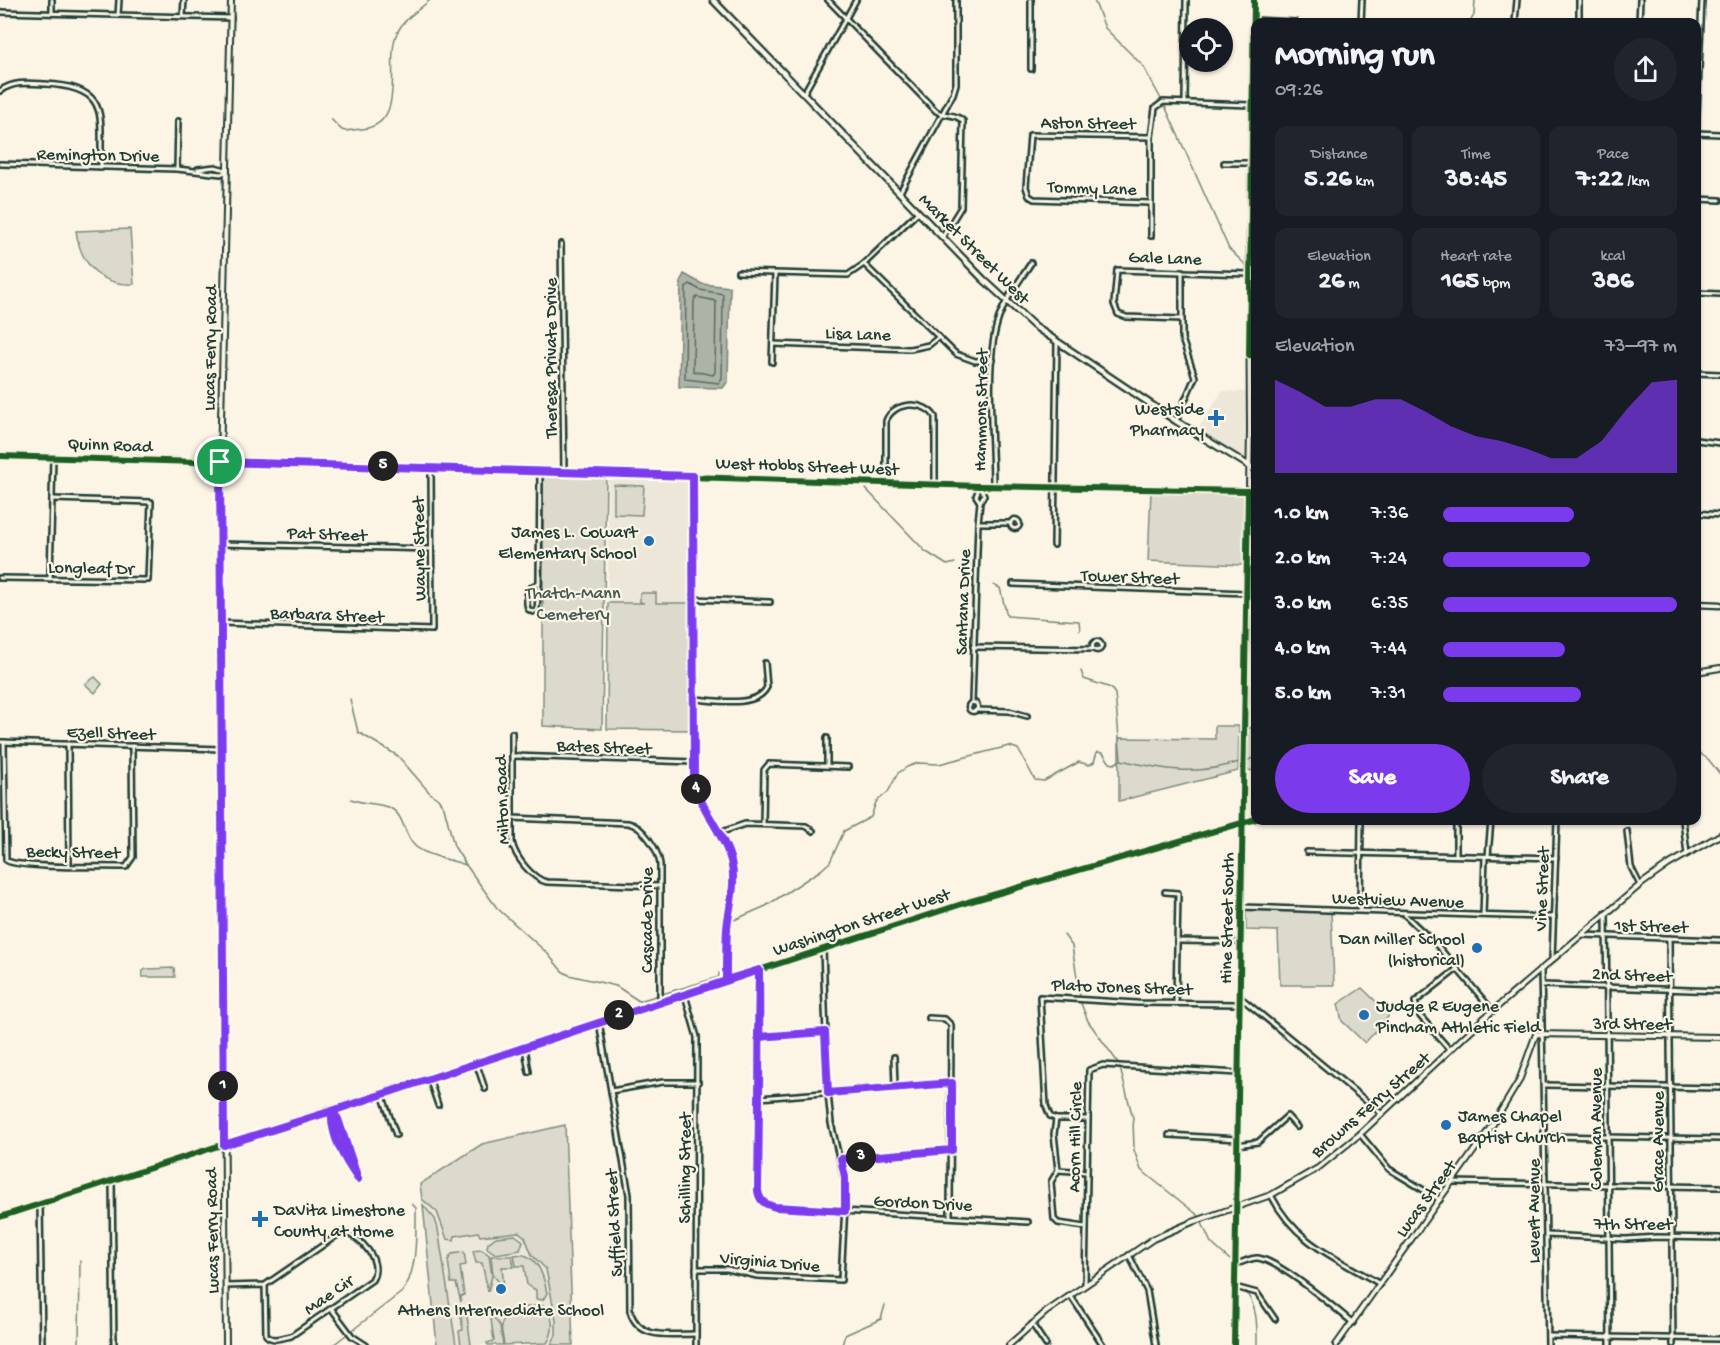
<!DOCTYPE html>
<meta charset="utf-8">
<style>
body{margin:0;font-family:"Gochi Hand",sans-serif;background:#20242c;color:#f1f3f6;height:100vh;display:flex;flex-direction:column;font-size:22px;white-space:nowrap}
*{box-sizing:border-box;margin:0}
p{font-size:20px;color:#9ea1a6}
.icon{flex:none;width:33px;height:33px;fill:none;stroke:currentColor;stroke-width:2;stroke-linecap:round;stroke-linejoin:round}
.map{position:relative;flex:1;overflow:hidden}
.sheet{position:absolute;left:1251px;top:18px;width:450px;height:807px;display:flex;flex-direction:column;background:#171b24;border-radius:12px;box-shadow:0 2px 4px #0004}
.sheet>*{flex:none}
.controls{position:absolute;left:1179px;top:18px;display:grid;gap:12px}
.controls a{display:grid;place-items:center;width:54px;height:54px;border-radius:50%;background:#171b24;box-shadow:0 2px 4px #0004;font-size:30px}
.pin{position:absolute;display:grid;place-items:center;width:51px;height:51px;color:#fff;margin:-26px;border:3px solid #fff;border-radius:50%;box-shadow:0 2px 6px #0007}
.km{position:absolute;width:30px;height:30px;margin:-15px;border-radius:50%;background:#222;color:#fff;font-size:16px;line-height:30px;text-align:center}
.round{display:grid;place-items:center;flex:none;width:63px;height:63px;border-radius:32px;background:#20242c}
.head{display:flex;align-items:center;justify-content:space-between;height:102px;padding:0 24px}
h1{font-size:33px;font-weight:800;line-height:45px}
.figures{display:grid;grid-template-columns:repeat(3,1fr);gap:9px;height:102px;padding:6px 24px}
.figures div{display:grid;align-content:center;border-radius:12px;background:#20242c;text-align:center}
.figures b{font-size:26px;font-weight:800}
.figures small{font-size:16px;font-weight:400}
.figures p{font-size:16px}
.chart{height:168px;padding:12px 24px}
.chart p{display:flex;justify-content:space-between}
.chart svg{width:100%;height:108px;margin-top:6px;fill:#7c3aed;opacity:.7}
.primary-button{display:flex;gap:12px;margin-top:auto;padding:12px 24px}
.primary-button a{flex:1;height:69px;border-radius:36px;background:#7c3aed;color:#fff;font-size:24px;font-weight:800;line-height:69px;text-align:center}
.primary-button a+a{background:#20242c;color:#f1f3f6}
ul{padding:0 24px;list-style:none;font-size:20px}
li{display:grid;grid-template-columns:96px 72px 1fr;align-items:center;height:45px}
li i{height:15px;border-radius:8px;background:#7c3aed}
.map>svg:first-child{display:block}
.built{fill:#ece7d8}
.green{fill:#dcdacc;stroke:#7e8c80;stroke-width:1.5}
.water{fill:#aeb3a7;stroke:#758479;stroke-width:1.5}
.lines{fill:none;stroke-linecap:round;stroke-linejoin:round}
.shore{stroke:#586c62;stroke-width:1.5}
.stream{stroke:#758479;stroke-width:1.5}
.minor-casing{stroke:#1f3d34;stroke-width:8}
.tertiary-casing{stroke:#1f3d34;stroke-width:8}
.secondary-casing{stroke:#1f3d34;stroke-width:9}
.minor{stroke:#fcf5e5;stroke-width:3}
.tertiary{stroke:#fcf5e5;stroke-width:4}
.secondary{stroke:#fcf5e5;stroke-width:4.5}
.cycleway-casing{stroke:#fcf5e5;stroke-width:10}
.cycleway{stroke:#1b5e20;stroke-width:6}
.route-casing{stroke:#fff;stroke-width:12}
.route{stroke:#7c3aed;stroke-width:8}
.poi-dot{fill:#1f6fb2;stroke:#fcf5e5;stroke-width:2}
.labels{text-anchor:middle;stroke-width:4.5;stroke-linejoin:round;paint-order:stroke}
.street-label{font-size:18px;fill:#1f3d34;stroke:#fcf5e5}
.poi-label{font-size:18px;fill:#1f3d34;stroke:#fcf5e5;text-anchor:end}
.park-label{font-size:18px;fill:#455c52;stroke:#fcf5e5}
</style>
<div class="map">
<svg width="1720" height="1345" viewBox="0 0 1720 1345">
<rect width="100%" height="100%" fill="#fcf5e5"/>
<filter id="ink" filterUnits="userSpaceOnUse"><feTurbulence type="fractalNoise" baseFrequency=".0167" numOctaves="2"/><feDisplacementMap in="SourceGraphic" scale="12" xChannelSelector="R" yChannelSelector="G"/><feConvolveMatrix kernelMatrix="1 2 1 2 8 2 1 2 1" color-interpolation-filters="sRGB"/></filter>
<g filter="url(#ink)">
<g class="built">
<path d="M1222,391l24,1 -1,66 -48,-27z"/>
<path d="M608,478l81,1 1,124h-82z"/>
<path d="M565,1125l8,220h-136l-17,-161 62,-40z"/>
</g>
<g class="green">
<path d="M130,229l4,55c-34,2 -54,-21 -58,-53z"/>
<path d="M543,476l63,2 -4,251 -59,-3z"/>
<path d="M614,485l30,1 -2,29 -28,-1z"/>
<path d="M1151,491l94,3 -2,71 -95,-4z"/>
<path d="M640,593h16v10h34v127l-83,-1 1,-126h36l-4,-1z"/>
<path d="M95,677l7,7 -7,9 -10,-9z"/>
<path d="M1215,726h24l-1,45 -119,30v-63l96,1z"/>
<path d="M1248,728h7v43l-8,-1z"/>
<path d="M1246,909l85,2 3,74h-54l-2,-54 -32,-1z"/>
<path d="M174,968l1,9h-33l1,-6 3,-2z"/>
<path d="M1362,988l26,25v4l-23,26 -23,-22 -4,-17z"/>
<path d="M565,1125l8,220h-22l5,-10v-15l-10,-51 -14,-14 -7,-18 -6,-5 -39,4 -2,-4 -23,4 -1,4 -7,-1 -10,-27 -15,-13 -2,-15 62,-40z"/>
<path d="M423,1205l12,14 3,10 18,116h-19z"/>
<path d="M515,1235l8,6 -3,9 -24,4 -9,-6 1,-5 8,-6z"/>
<path d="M482,1250l7,5 3,21 -4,15 -6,-28h-6l-3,-12z"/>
<path d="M464,1252l2,13 -6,1 4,29 -3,1v6l-5,-19h-5l-3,-23 4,-6z"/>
<path d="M514,1255c23,-4 30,21 33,38l-4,7 -7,-1v-9l-9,-5 -3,-19h-8z"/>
<path d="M491,1256h21l2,11h-12l2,21 -11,-13z"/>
<path d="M543,1305c11,9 12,26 4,38l-43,2 -3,-19 6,-16z"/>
<path d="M463,1310l1,6h3l4,29h-10l-2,-14 4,-1 -3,-19z"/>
<path d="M490,1312l10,14 3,19h-15l-1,-2 7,-2z"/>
</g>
<path class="water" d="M684,274l18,10 28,3 -2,94 -5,7 -44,-1 2,-107z"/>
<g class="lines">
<g class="shore">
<path d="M690,284l10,6 23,4 -1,84 -3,5 -34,-4 1,-92z"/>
<path d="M697,297l19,4 -1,71 -2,3 -20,-4 1,-71z"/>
</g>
<g class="stream">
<path d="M1094,0l11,28 38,38 18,33"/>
<path d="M1470,22l4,-7 1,-15"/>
<path d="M1165,106l64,143 18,17"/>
<path d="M331,119c15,16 9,12 31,10 47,-5 22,-69 35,-96 7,-15 21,-22 33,-33"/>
<path d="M866,489l59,62 22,14 8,-2"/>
<path d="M993,585l7,3 7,28 72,5 1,9"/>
<path d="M1081,671l3,8 27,9 4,6 6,65"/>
<path d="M350,699l8,33 40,24 31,36 9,7 6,8 10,39 12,19 31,43 50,45 15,18 7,4 47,11 23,15 80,-24v-4"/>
<path d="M1696,751l12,8 12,15"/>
<path d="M1247,761l9,-5"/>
<path d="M351,799c13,6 28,3 41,10 12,7 12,26 22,36 9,10 38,15 52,20"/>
<path d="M734,920l32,-14 55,-36 9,-8 14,-31 27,-14 5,-15 12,-10 10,-19 9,-6 11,-4 21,1 70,-18 9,3 17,31 9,1 35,-19 10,3 5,-3 3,-10 6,1 7,10 4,1 7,-4c43,10 75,16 118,2"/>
<path d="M1064,935l8,11 8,50"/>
<path d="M1080,1001l8,20 31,43"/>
<path d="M1120,1068l13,50 1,32 7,20 58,46"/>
<path d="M1202,1223l9,20 19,17"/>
<path d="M1240,1290l5,1c13,16 12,35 12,54"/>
<path d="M79,1345l1,-84"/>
<path d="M333,1345l69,-53c16,-20 14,-60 14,-84l-4,-4"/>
<path d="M842,1345l3,-10 36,-16 4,-14"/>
</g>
<g class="minor-casing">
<g id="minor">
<path d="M828,0l108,111c9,6 20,2 27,10l-2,86 -18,29"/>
<path d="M1031,0v69"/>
<path d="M0,12l231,6"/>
<path d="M52,13v-13"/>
<path d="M118,15l1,-15"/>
<path d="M183,16l1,-16"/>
<path d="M1253,20l42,2"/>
<path d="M1361,22l1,-22"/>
<path d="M1515,22l2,-22"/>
<path d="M1579,22v-22"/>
<path d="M1639,22l1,-22"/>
<path d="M0,91c14,-10 29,-8 45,-7 66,3 55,31 56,84"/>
<path d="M804,93l52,-93"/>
<path d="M1185,103l1,-103"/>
<path d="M1696,133l24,1"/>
<path d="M1696,137l6,-137"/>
<path d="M1224,163h26"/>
<path d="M0,164l177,5 44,5 6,-3"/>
<path d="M177,169l1,-48"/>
<path d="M198,169l17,-2 11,3"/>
<path d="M900,192l53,-98 3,-10v-84"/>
<path d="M1696,199l24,1"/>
<path d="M1150,203l-116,-4 -5,-3 -3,-9 4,-52 121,2"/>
<path d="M1151,236v-99l4,-29 8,-6 88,3"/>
<path d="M561,244l3,227"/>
<path d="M864,264l92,90 19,7 17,-1"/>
<path d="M738,272l110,3 16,-11 54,-52"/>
<path d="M1696,293l24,1"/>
<path d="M1181,319l-55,-2 -8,-3 -4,-10 3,-34 132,4"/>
<path d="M773,344l137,5 19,-4 10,-8"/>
<path d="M772,362l3,-88"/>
<path d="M1696,373l24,1"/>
<path d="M1176,421l19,-44 -13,-38v-68"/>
<path d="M1696,440l24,3"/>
<path d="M0,456l220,6"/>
<path d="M693,476l1,301c5,31 29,53 37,84 6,24 -1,45 -4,69 -1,16 -1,34 -1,50"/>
<path d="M886,483v-62c7,-20 39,-21 49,-4v68"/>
<path d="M980,486l-4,10 4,6"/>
<path d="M993,486c0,-44 -8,-121 4,-162 6,-22 22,-42 34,-61"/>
<path d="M1696,513l24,2"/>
<circle cx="1015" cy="524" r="4.5"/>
<path d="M978,523h33"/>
<path d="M221,544l210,5"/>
<path d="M1054,545l3,-203"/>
<path d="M0,578l148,2 3,-78 -99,-3"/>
<path d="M50,579l3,-122"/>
<path d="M539,583l1,-112"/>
<path d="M539,583l-2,27 -4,2 -5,-3c-3,-12 -1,-22 11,-26z"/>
<path d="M1013,584l233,9"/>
<path d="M694,599l76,3"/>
<path d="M221,623l211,7 -1,-162"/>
<circle cx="1097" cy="646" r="4.5"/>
<path d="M973,647l120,2"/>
<path d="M694,699c19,1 63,10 73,-12l-2,-24"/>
<path d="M972,702l6,-179 2,-21 4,-7 -4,-9"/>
<circle cx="973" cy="707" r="4.5"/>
<path d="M976,710l33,1 18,5"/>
<path d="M512,733v109c3,15 20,37 35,40l113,4"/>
<path d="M0,742l221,7"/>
<path d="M4,742l2,118c11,9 101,6 120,7l7,-10 -1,-111"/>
<path d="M68,744l1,122"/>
<path d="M513,756l181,6"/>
<path d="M827,766v-28"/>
<path d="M512,818l116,5c15,3 30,26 32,41v138"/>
<path d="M1683,820l4,34"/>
<path d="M763,824l1,-54 5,-6 79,3"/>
<path d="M1627,831l4,36 9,18"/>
<path d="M719,833l26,-9 61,2 7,5"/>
<path d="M1307,852l249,6"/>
<path d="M1456,855v-35"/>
<path d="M1488,856l3,-36"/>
<path d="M1165,892l13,1 -2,108"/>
<path d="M1241,907c104,3 208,8 313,10"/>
<path d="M1360,909l1,-89"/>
<path d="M1606,913l4,432"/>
<path d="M1405,915l31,29 57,67"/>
<path d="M1483,915l2,-58"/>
<path d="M1582,935l138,5"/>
<path d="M1669,938l4,407"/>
<path d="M1177,941l64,1"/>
<path d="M1552,959l5,-139"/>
<path d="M1541,969l7,376"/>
<path d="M759,971l-1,220 4,10 13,6 253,15"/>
<path d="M1543,985l177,6"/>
<path d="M685,995l12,42 -1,308"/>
<path d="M1240,997l142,117"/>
<path d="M929,1018l16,1 6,6 -1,191"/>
<path d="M599,1022l30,173 1,116c9,30 40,23 66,23"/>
<path d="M758,1037l67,-5"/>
<path d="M521,1048h4l4,24"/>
<path d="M1450,1050l-30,-34 -5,-14 42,-33"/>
<path d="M894,1057l1,29"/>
<path d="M476,1062l9,27"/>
<path d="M429,1078l9,27"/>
<path d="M1545,1085l175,3"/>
<path d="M611,1091l52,-9h35"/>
<path d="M382,1094l14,41"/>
<path d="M759,1098l192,-15"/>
<path d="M332,1111c-2,24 12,49 26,68"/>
<path d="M333,1111l5,8 19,58"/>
<path d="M1056,1119l-6,-3 -4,-10 -6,-109 97,6 102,1"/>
<path d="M1056,1119l-2,15 4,36 -7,12 3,37 4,4 27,4"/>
<path d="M1056,1119h31"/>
<path d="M1360,1134l29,35 51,31"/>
<path d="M1169,1135l68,4"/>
<path d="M1546,1136l174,3"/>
<path d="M1237,1145l21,-3 29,-26 10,11"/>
<path d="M841,1159l111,-9"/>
<path d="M1058,1170l28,2"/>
<path d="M112,1181l2,164"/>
<path d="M1452,1182l268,5"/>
<path d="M1271,1195c24,48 65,63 109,89"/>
<path d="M40,1204l2,141"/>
<path d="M1547,1235l79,4 31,-2 63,1"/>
<path d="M1129,1255l18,36 9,54"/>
<path d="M1235,1264c8,-1 16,-7 23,-6 22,3 76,49 95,65"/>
<path d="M696,1269h31l30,7 84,4 5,-93 -15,-64 -3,-30 -5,-144"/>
<path d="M1085,1284l4,-214 14,-5 135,8"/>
<path d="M226,1286l39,-1 77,-53c19,4 41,29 30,48l-81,56c-9,2 -19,6 -25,-1l-1,-50"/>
<path d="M1235,1287l22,6 18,26"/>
<path d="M1070,1295l33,50"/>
<path d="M331,1308l21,28 14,9"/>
<path d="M1032,1324l14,21"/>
<path d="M1548,1336l172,3"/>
</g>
</g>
<g class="tertiary-casing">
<g id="tertiary">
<path d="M220,462l760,24 268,5"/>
<path d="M1696,672l24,-4"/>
<path d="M0,1217l968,-315 288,-83"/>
<path d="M226,1345l-6,-883 11,-462"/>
<path d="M1009,1345l37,-33 107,-73 37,-16 81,-28 47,-27 42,-34 123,-115 157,-134 28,-20 52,-30"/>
<path d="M1234,1345l16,-915 -1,-156 5,-274"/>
<path d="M1336,1345l157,-221 26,-43 17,-47 184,3"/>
</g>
</g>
<g class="secondary-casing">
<g id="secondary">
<path d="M713,0l270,279 51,47 142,95 80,49"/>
<path d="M1696,604l24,1"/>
</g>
</g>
<use href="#minor" class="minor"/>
<use href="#tertiary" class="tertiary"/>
<use href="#secondary" class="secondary"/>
<g class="cycleway-casing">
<g id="cycleway">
<path d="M1254,0l-5,355 7,1"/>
<path d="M0,456l980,30 268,5 -14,854"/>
<path d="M0,1217l968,-315 288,-83"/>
</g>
</g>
<use href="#cycleway" class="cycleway"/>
</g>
</g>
<g class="lines" filter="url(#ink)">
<g class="route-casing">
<path id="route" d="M220,462l4,683 108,-34 6,8 20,60c-14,-20 -28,-44 -26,-68l427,-141 -1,67 67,-5 3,61 124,-10v67l-111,9 4,18v34l-70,-4c-10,-3 -15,-5 -17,-16 1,-74 2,-147 1,-221l-33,10c0,-17 0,-34 1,-51 2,-23 10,-44 4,-68 -8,-31 -33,-53 -37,-84l-1,-301 -473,-14"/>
</g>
<use href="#route" class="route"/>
</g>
<g class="poi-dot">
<path d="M1213 409h6v6h6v6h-6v6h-6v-6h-6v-6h6z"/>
<circle cx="649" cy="541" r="6"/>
<circle cx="1477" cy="948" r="6"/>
<circle cx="1364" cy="1015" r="6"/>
<circle cx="1446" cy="1125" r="6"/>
<path d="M257 1210h6v6h6v6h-6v6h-6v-6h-6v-6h6z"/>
<circle cx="501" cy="1289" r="6"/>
</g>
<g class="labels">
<g class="street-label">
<text transform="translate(1088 122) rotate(1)" y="6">Aston Street</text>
<text transform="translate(98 154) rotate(1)" y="6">Remington Drive</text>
<text transform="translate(1092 187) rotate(2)" y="6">Tommy Lane</text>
<text transform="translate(975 248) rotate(45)" y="6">Market Street West</text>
<text transform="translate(1165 257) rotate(2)" y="6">Gale Lane</text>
<text transform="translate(858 333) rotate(2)" y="6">Lisa Lane</text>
<text transform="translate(209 348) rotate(-89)" y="6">Lucas Ferry Road</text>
<text transform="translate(550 358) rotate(-90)" y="6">Theresa Private Drive</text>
<text transform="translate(980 410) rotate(-89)" y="6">Hammons Street</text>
<text transform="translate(110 444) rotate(2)" y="6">Quinn Road</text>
<text transform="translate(807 465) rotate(2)" y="6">West Hobbs Street West</text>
<text transform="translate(327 533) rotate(2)" y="6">Pat Street</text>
<text transform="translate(418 549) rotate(-91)" y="6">Wayne Street</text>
<text transform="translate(91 567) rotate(1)" y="6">Longleaf Dr</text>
<text transform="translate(1130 576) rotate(2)" y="6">Tower Street</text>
<text transform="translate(962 602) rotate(-88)" y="6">Santana Drive</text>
<text transform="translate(327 614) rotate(2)" y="6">Barbara Street</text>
<text transform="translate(111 732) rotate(2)" y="6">Ezell Street</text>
<text transform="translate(604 746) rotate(2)" y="6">Bates Street</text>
<text transform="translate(501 800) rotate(-92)" y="6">Milton Road</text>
<text transform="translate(73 851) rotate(1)" y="6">Becky Street</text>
<text transform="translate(1541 889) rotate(-88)" y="6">Vine Street</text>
<text transform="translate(1398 899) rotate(2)" y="6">Westview Avenue</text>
<text transform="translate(1226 918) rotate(-89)" y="6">Hine Street South</text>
<text transform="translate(646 920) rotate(-90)" y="6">Cascade Drive</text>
<text transform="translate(861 921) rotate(-18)" y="6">Washington Street West</text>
<text transform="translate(1651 925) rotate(2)" y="6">1st Street</text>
<text transform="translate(1632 974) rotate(2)" y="6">2nd Street</text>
<text transform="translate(1122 986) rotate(2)" y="6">Plato Jones Street</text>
<text x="1632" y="1029">3rd Street</text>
<text transform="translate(1370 1104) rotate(-41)" y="6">Browns Ferry Street</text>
<text transform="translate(1595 1129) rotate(-90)" y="6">Coleman Avenue</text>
<text transform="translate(1074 1137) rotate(-89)" y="6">Acorn Hill Circle</text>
<text transform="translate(1657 1142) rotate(-90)" y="6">Grace Avenue</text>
<text transform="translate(684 1168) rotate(-90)" y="6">Schilling Street</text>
<text transform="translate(1425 1198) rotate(-54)" y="6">Lucas Street</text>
<text transform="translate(923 1202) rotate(3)" y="6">Gordon Drive</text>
<text transform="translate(1533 1211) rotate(-90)" y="6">Levert Avenue</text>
<text transform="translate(613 1223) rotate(-93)" y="6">Suffield Street</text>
<text x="1633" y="1229">7th Street</text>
<text transform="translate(211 1231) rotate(-91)" y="6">Lucas Ferry Road</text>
<text transform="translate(770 1261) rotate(5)" y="6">Virginia Drive</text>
<text transform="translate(328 1294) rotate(-35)" y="6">Mae Cir</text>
</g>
<g class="poi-label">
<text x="1204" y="414">Westside<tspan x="1204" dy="21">Pharmacy</tspan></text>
<text x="637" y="537">James L. Cowart<tspan x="637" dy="21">Elementary School</tspan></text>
<text x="1465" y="944">Dan Miller School<tspan x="1465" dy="21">(historical)</tspan></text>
<text x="1376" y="1011" text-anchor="start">Judge R Eugene<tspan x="1376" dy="21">Pincham Athletic Field</tspan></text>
<text x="1458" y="1121" text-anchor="start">James Chapel<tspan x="1458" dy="21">Baptist Church</tspan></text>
<text x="274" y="1215" text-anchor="start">DaVita Limestone<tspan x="274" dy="21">County at Home</tspan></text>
<text x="501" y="1315" text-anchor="middle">Athens Intermediate School</text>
</g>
<g class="park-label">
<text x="573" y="598">Thatch-Mann<tspan x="573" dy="21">Cemetery</tspan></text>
</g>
</g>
</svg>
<div class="controls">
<a><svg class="icon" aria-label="locate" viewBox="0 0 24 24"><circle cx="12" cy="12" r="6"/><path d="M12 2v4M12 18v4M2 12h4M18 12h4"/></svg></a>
</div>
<div class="pin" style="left:220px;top:462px;background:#1e9e55"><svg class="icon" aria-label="arrive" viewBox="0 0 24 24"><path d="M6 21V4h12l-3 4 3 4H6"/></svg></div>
<b class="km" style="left:223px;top:1086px">1</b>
<b class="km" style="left:619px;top:1015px">2</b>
<b class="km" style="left:861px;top:1157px">3</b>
<b class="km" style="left:696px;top:789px">4</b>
<b class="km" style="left:383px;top:466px">5</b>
<section class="sheet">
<div class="head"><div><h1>Morning run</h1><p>09:26</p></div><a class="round"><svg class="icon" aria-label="share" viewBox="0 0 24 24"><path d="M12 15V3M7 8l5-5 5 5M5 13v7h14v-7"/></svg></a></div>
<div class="figures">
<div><p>Distance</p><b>5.26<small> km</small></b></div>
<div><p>Time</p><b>38:45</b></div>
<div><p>Pace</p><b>7:22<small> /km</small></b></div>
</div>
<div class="figures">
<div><p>Elevation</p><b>26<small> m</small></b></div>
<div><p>Heart rate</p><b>165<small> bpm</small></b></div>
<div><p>kcal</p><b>386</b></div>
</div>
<div class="chart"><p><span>Elevation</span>73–97 m</p>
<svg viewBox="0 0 160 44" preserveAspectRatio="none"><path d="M0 44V6L10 11L20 17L30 17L40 14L50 14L60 19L70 25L80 29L90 31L100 34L110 38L120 38L130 31L140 18L150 7L160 6V44z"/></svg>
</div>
<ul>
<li><b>1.0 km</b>7:36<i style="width:56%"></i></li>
<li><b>2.0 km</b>7:24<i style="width:63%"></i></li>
<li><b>3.0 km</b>6:35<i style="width:100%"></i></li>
<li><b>4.0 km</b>7:44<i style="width:52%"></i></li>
<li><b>5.0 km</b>7:31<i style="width:59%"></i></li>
</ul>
<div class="primary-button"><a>Save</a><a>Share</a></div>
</section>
</div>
